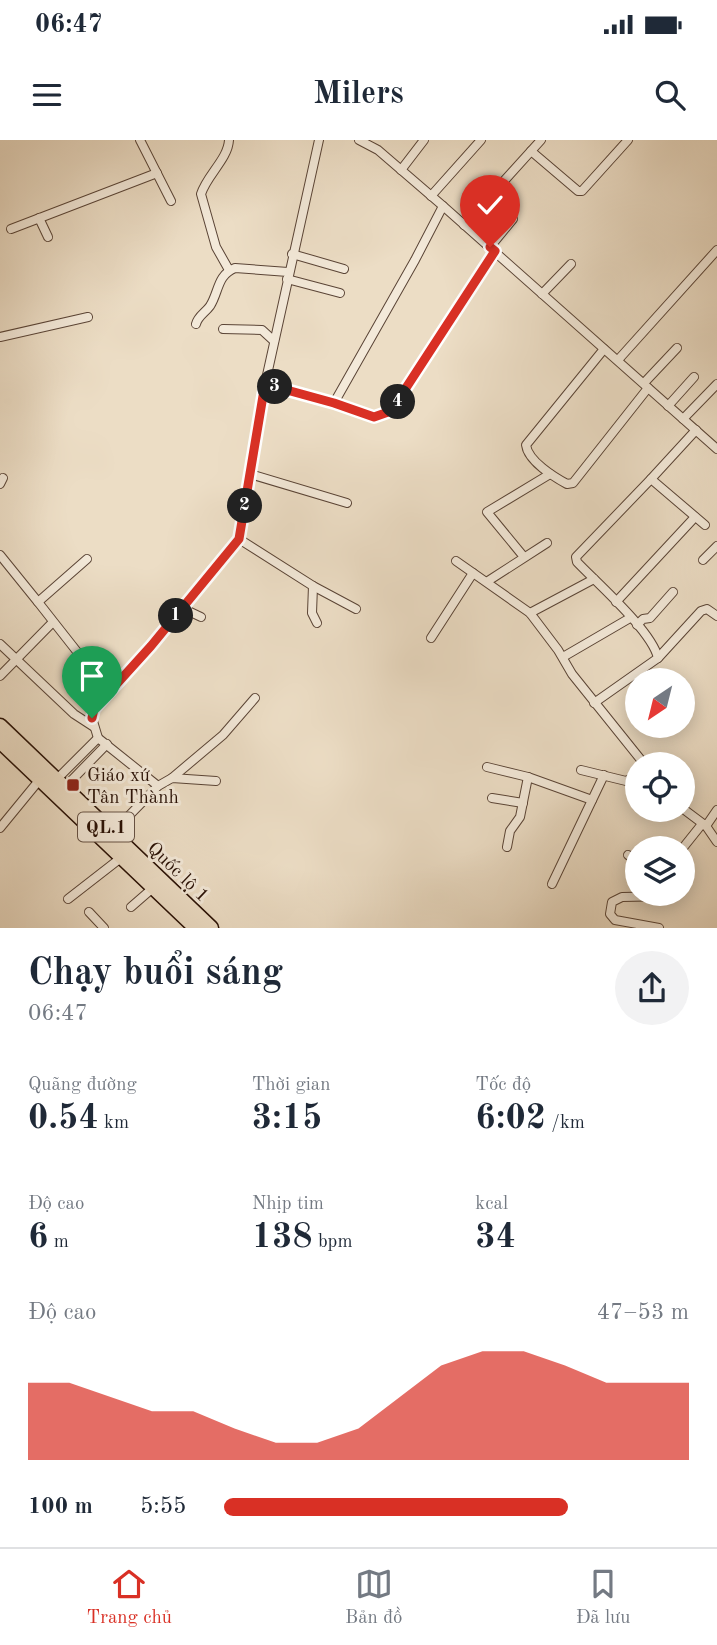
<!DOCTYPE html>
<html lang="vi">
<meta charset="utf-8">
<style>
body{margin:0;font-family:"Old Standard TT",serif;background:#f2f2f3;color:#1f2937;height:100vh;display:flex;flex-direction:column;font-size:26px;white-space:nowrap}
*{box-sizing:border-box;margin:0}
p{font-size:23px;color:#747a83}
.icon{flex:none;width:38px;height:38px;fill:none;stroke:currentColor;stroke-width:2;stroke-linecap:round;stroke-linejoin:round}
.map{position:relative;height:788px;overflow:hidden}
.side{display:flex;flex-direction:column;background:#fff;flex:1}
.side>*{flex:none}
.needle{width:46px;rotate:215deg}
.fabs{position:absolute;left:625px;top:528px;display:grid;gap:14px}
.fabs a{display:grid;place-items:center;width:70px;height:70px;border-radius:50%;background:#fff;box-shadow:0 4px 18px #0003;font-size:35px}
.pin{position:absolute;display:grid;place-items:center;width:60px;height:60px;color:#fff;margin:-72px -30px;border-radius:50% 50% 50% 0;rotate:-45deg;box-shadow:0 0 7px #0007}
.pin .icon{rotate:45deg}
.km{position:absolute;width:35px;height:35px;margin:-18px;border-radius:50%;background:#222;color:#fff;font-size:19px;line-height:35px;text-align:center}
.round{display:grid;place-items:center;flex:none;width:74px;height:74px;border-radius:37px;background:#f2f2f3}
.headline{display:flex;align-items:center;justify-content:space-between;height:119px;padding:0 28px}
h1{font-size:38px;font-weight:600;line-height:52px}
.stats{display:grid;grid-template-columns:repeat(3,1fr);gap:10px;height:119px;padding:7px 28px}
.stats div{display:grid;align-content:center}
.stats b{font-size:35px;font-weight:600}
.stats small{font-size:19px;font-weight:400}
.stats p{font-size:19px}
.chart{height:196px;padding:14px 28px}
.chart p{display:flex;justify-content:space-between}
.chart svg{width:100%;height:126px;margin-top:7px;fill:#d93025;opacity:.7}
ul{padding:0 28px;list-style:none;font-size:23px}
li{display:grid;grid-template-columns:112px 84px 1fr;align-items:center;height:52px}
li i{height:18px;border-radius:9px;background:#d93025}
.status{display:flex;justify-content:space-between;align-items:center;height:49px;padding:0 35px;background:#fff;direction:ltr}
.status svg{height:19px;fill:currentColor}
header{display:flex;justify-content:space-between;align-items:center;height:91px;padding:0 28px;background:#fff;font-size:32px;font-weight:600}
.tabs{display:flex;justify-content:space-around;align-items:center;height:98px;border-top:2px solid #e0e1e3;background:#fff;font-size:19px;color:#747a83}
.tabs a{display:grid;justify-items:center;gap:4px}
.tabs .on{color:#d93025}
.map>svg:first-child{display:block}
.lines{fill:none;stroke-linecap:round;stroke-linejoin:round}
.street-casing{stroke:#5a4436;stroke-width:10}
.highway-casing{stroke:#291106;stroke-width:17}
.street{stroke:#f3e9d9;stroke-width:8}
.highway{stroke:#ecddc5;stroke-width:14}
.route-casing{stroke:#fff;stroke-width:14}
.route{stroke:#d93025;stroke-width:9}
.poi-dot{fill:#8f2418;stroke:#f3e9d9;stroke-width:2.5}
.labels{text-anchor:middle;stroke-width:6;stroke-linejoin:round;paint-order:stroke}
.shield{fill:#f3e9d9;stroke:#665245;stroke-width:2}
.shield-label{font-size:18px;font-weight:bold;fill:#291106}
.poi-label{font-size:19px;fill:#291106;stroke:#f3e9d9;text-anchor:start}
.street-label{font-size:19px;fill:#291106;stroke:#f3e9d9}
</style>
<div class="status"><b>06:47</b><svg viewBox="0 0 49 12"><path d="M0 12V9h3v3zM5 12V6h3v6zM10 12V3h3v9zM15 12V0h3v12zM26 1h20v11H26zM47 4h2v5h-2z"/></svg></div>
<header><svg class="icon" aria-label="menu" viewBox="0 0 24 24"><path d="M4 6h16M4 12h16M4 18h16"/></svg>Milers<svg class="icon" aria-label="search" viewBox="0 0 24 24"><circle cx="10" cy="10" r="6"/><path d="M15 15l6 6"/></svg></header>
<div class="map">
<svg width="717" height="788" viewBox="0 0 717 788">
<rect width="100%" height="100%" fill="#ecddc5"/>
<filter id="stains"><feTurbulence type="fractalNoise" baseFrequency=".00286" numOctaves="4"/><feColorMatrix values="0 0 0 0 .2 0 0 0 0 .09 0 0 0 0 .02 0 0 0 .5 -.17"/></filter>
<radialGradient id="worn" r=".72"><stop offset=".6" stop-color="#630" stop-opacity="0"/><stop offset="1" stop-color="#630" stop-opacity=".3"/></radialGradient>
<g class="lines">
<g class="street-casing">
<g id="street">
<path d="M140,0l31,61"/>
<path d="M359,0l19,10 65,56 274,243"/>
<path d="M531,11l47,40h4l46,-51"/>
<path d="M401,30l23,-30"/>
<path d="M431,56l50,-56"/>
<path d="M39,78l9,19"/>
<path d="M464,85l77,-85"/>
<path d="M11,89l146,-56"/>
<path d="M490,107l23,-28"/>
<path d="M292,114l52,15"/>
<path d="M229,130l-13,-23 -15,-53c6,-19 27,-35 28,-54"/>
<path d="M287,139l53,14"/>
<path d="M542,154l29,-30"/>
<path d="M196,184c2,-8 9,-11 14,-18 9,-14 7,-31 25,-38l53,4"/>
<path d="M223,189l39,1 12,11"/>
<path d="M0,197l88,-20"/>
<path d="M604,209l-78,96c2,16 28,32 41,39l6,-1 75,-95"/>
<path d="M618,220l99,-110"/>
<path d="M644,243l33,-35"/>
<path d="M265,244l69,19 40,14 17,-6 104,-160"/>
<path d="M334,263l81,-143 28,-54"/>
<path d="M668,266l26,-29"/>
<path d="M683,279l34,-35"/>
<path d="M250,334l97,29"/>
<path d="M651,339l45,-49"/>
<path d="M0,344l3,-6"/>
<path d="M239,399l74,47 -1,27 5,10"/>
<path d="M0,415l38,47"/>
<path d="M524,417l-37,-45 63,-38"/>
<path d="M87,419l-49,43 44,56 31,30"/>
<path d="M703,420l14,-14"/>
<path d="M456,421l74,52 28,37 14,24 73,91"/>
<path d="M488,441l59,-38"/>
<path d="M313,446l43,23"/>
<path d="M616,462l79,-85"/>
<path d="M182,468l19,9"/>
<path d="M530,473l64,-34"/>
<path d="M637,485l6,-6 7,-1 23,-26"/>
<path d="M431,498l42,-65"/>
<path d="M0,504l74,70 20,13"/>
<path d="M563,517l67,-39"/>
<path d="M658,518l43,-47 6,-2 10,7"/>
<path d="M0,536l52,-53"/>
<path d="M594,563l64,-45c-6,-27 -61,-75 -81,-96l-1,-5 75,-78 54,46"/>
<path d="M98,598l-6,-20 2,-9 57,-63 88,-107 26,-155 54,-244"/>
<path d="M487,627l41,10 64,23"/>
<path d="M581,630l45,11 11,-5"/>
<path d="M172,638l51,-43 32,-37"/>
<path d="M57,639l41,-41 60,48"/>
<path d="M65,647l42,-43"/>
<path d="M492,658l31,5"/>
<path d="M682,668l24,18 11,-16"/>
<path d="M706,686l11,16"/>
<path d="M0,688l41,-50"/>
<path d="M112,693l46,-47 14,-8 44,3"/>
<path d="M507,707l3,-16 10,-14 8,-40"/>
<path d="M682,709l20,-25"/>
<path d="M628,715l9,6"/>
<path d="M552,744l52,-109"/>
<path d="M68,759l54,-42"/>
<path d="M131,767l23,-20"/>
<path d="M89,772l15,16"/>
<path d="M659,788l-44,-8 -5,-6 2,-12 10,-5 48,-1"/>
</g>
</g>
<g class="highway-casing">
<g id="highway">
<path d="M0,586l211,202"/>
<path d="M0,601l196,187"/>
</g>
</g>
<use href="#street" class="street"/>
<use href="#highway" class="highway"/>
</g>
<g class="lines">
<g class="route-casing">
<path id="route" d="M92,578l2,-9 57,-63 88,-107 26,-155 69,19 40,14 17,-6 104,-160 -5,-4"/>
</g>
<use href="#route" class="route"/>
</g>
<rect class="poi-dot" x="66" y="638" width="14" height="14" rx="3.5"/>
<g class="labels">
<rect class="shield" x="78" y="672.5" width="56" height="29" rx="5"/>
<g class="shield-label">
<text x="106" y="693">QL.1</text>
</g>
<g class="poi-label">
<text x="87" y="641">Giáo xứ<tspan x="87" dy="22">Tân Thành</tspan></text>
</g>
<g class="street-label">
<text transform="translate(179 731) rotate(44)" y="7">Quốc lộ 1</text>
</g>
</g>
<rect width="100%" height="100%" filter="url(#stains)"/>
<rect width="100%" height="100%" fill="url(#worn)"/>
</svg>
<div class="fabs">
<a><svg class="needle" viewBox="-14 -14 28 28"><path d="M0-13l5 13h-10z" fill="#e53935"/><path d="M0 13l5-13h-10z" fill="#747a83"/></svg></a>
<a><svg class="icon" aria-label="locate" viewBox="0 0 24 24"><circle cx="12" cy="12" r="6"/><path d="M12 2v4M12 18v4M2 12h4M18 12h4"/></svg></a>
<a><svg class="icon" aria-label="layers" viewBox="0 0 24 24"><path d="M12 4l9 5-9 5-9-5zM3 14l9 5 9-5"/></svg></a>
</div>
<div class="pin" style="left:92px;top:578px;background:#1e9e55"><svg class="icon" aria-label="arrive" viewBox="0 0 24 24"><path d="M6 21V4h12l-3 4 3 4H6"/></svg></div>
<div class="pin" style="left:490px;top:107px;background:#d93025"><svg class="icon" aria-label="check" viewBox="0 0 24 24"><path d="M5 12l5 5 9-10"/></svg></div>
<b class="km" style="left:176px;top:476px">1</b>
<b class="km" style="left:245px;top:366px">2</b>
<b class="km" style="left:275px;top:247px">3</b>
<b class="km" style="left:398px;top:262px">4</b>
</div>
<section class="side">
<div class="headline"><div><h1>Chạy buổi sáng</h1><p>06:47</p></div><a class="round"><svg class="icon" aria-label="share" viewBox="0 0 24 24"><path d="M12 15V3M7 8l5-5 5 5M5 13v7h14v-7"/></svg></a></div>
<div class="stats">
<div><p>Quãng đường</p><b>0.54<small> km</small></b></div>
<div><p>Thời gian</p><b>3:15</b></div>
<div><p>Tốc độ</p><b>6:02<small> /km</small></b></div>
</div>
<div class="stats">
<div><p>Độ cao</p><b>6<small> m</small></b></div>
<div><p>Nhịp tim</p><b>138<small> bpm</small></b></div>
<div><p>kcal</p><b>34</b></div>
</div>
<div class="chart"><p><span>Độ cao</span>47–53 m</p>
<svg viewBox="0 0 160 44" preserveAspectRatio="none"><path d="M0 44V17L10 17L20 22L30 27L40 27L50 33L60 38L70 38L80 33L90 22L100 11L110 6L120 6L130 11L140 17L150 17L160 17V44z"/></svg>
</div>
<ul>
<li><b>100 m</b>5:55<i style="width:74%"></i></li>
</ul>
</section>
<nav class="tabs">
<a class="on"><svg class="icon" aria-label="home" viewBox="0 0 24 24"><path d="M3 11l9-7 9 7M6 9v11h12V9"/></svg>Trang chủ</a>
<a><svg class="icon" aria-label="map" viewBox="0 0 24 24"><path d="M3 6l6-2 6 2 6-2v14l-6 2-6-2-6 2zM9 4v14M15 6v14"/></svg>Bản đồ</a>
<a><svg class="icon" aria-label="saved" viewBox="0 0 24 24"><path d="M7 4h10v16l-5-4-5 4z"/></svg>Đã lưu</a>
</nav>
